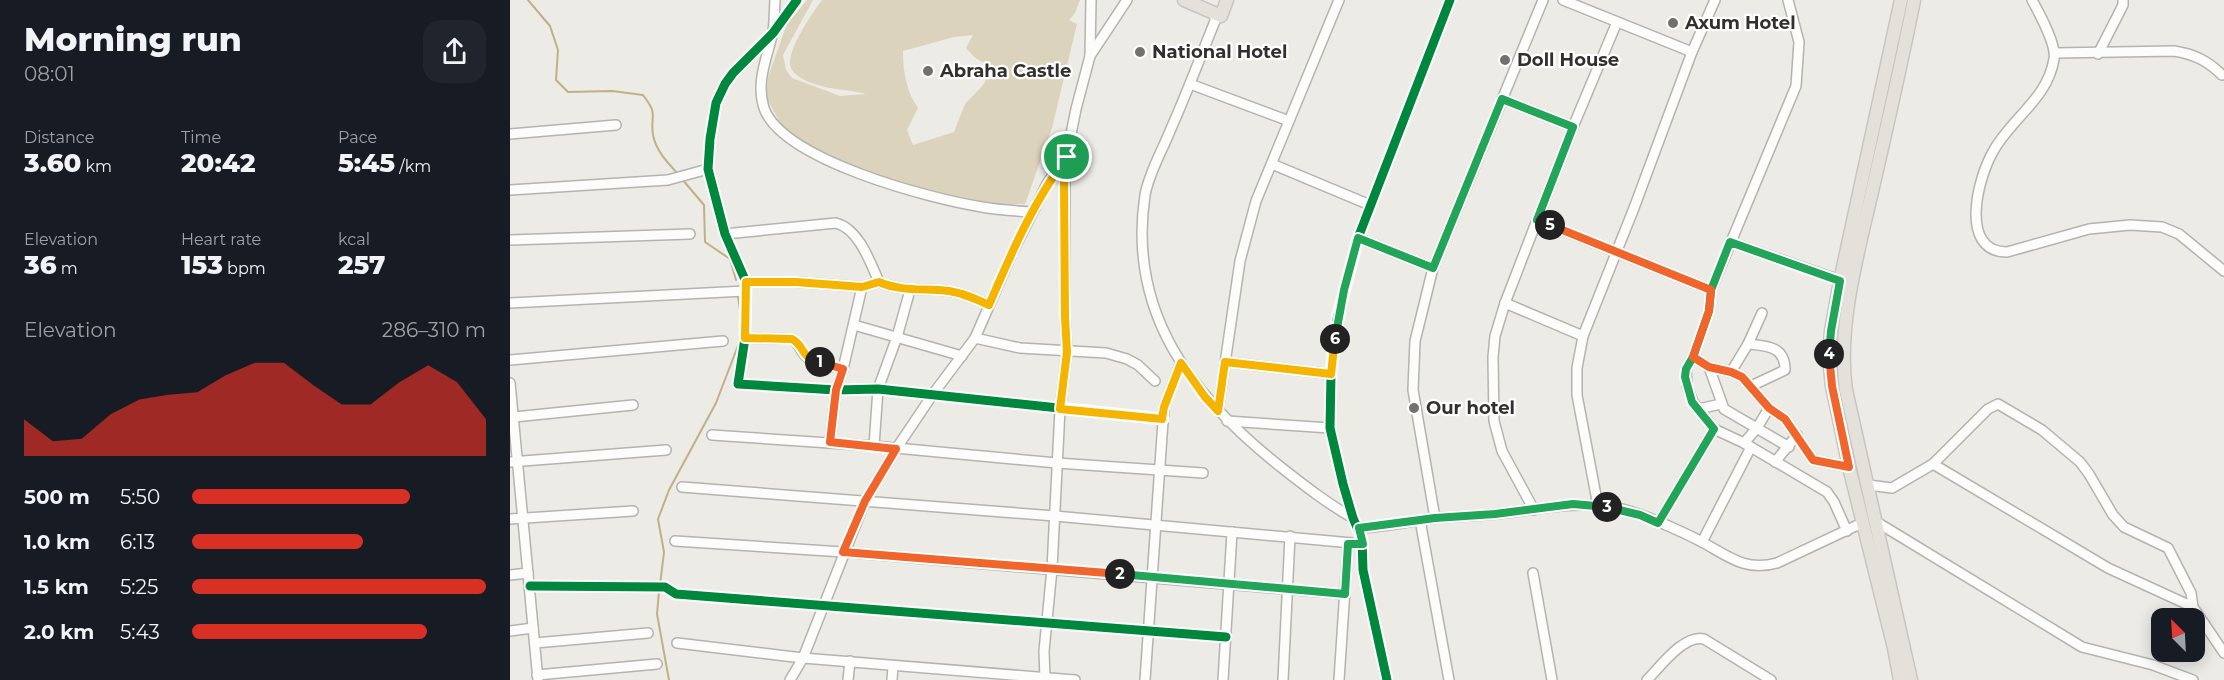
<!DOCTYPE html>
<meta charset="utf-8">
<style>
body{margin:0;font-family:Montserrat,sans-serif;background:#20242c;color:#f1f3f6;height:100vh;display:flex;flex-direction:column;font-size:22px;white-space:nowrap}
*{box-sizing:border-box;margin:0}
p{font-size:20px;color:#9ea1a6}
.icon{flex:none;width:33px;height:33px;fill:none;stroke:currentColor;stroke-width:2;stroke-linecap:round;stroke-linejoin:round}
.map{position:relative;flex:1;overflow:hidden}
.sheet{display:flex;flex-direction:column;background:#171b24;width:510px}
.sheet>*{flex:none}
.needle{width:39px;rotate:336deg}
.buttons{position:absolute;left:1641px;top:608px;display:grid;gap:12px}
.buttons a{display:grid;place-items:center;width:54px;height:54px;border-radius:12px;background:#171b24;box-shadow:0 3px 15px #0003;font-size:30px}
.pin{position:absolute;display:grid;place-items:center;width:51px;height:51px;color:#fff;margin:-26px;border:3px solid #fff;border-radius:50%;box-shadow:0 2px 6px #0007}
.km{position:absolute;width:30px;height:30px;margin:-15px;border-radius:50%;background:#222;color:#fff;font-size:16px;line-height:30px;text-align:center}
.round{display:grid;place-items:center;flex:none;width:63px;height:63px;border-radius:18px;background:#20242c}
.head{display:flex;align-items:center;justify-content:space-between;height:102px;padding:0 24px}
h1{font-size:33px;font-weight:800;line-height:45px}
.figures{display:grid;grid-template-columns:repeat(3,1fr);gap:9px;height:102px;padding:6px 24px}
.figures div{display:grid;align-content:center}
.figures b{font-size:26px;font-weight:800}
.figures small{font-size:16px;font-weight:400}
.figures p{font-size:16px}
.chart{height:168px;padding:12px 24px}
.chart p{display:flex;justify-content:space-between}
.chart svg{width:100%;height:108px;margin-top:6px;fill:#d93025;opacity:.7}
ul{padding:0 24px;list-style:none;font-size:20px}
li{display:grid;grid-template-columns:96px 72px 1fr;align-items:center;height:45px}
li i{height:15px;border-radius:8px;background:#d93025}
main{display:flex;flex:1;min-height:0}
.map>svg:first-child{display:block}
.green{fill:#dcd3bc;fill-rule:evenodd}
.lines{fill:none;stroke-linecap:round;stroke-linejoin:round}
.stream{stroke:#c2b085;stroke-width:2}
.minor-casing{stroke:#b5b3b0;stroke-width:12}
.major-casing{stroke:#c8c6c4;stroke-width:15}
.minor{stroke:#fcfcfb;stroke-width:9}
.major{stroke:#e4e1db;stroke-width:12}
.cycleway-casing{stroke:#fff;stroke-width:13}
.cycleway{stroke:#00873e;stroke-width:9}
.split-1-casing{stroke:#fff;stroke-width:12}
.split-2-casing{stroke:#fff;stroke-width:12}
.split-3-casing{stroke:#fff;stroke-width:12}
.split-4-casing{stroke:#fff;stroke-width:12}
.split-5-casing{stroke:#fff;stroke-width:12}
.split-6-casing{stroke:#fff;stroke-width:12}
.split-7-casing{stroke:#fff;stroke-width:12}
.split-1{stroke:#f5b400;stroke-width:8}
.split-2{stroke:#f0652b;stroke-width:8}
.split-3{stroke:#22a559;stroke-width:8}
.split-4{stroke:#22a559;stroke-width:8}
.split-5{stroke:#f0652b;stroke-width:8}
.split-6{stroke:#22a559;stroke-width:8}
.split-7{stroke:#f5b400;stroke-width:8}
.poi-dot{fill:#73716e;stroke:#fff;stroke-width:2}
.labels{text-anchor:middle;stroke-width:4.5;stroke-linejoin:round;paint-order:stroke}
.poi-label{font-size:18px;font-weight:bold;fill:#32302d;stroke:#fff;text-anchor:start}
</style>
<main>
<section class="sheet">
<div class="head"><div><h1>Morning run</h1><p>08:01</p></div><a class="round"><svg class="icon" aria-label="share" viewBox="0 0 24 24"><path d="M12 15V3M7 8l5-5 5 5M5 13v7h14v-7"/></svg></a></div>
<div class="figures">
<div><p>Distance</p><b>3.60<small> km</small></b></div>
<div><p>Time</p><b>20:42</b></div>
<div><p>Pace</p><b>5:45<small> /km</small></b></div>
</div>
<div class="figures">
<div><p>Elevation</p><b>36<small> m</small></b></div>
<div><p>Heart rate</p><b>153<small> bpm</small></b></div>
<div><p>kcal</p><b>257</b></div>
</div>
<div class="chart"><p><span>Elevation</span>286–310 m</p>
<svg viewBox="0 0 160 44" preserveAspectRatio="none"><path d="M0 44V29L10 38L20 37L30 27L40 21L50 19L60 18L70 11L80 6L90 6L100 15L110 23L120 23L130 14L140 7L150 14L160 29V44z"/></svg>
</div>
<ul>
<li><b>500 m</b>5:50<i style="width:74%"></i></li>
<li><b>1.0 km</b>6:13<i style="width:58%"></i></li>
<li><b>1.5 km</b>5:25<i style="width:100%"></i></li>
<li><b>2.0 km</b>5:43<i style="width:80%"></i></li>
</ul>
</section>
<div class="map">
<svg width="1714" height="680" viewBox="0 0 1714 680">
<rect width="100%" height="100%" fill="#edebe6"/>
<path class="green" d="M297,0h6l-30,55 3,15 6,8 48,18 26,-2c-13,-4 -28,-4 -41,-7 -11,-3 -26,-7 -33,-17 -10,-14 21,-58 30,-70h258l-5,13 -6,7 8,4 -25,104 -27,76 -30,1 -35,-7 -78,-20 -62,-26 -38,-26 -16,-29 2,-20 19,-53zM463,35l-7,13 8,9 17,10 -7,17 -19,20 -11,28 -41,13 -6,-15 11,-22c-12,-17 -15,-37 -15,-57l51,-14z"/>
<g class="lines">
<g class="stream">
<path d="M18,0l22,26 8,24 -2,30 12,12 44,-1 31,4c16,21 7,18 10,40 3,16 15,28 25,39"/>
<path d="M172,179l22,26 1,37 25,17 6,21"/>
<path d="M228,296l3,21"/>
<path d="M150,585l4,-33 -6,-33 11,-29 47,-87 23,-60 2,-18"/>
<path d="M149,591l-2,23 12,66"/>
</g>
<g class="minor-casing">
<g id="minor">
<path d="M265,0c-1,12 0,25 -3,36 -6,24 -16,47 -8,72 18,52 167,91 218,99 17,3 34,4 50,5"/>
<path d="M287,0l-24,33 -40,40 -8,11 -9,19 -6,36 -2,30 17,65 21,48 -1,56 -7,46 98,6 42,-1 285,30"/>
<path d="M1053,0l129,52"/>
<path d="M1278,0l11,42 -3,44 -85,204 -2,21 -16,46 -7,12 1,17 6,16 21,27 30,14 83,49 7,10 13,29"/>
<path d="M1522,0c7,13 25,45 22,59 -6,39 -42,59 -60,91 -16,26 -36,102 13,102l82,-23 41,-4 32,2 17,7 45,37"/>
<path d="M705,13v8c-15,37 -29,74 -45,110 -8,20 -21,42 -25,64 -18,119 48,203 137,273 23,18 46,36 71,50"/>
<path d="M1545,53l119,-2c20,3 34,10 48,24"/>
<path d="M1588,54l25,-49v-5"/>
<path d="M580,56l37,-56"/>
<path d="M680,84l99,37"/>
<path d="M992,99l71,28"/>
<path d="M0,134l106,-9"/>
<path d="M762,164l98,41"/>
<path d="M0,190l158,-10 40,-11"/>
<path d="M1027,220l174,70"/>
<path d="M215,234l111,-11c23,6 34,39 43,59 23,10 45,6 70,9 14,2 27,8 40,14"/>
<path d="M848,238l75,30"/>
<path d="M0,240l180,-6"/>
<path d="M1220,242l115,40"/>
<path d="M236,282h50l66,5 17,-5"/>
<path d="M0,303l235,-12"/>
<path d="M995,303l78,33"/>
<path d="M344,325l108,31"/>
<path d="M235,338l47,1c8,5 9,14 16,19 9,6 25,8 35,11"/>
<path d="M465,338l45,10 86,5 21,6 11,6 17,16"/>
<path d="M1238,344c19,2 37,2 37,26l-34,16"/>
<path d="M1183,357l16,10 22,5 11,5 27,31 16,11 28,41 36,7"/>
<path d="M0,360l213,-19"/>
<path d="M715,362l106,12"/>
<path d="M1199,367l15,42 65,38"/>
<path d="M1221,372l17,-28 14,-31"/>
<path d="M0,383l28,297"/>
<path d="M1188,409l23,-5"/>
<path d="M708,411l22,-150 16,-60 83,-201"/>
<path d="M4,417l119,-12"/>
<path d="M717,421l103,7"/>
<path d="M202,435l162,11 183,17 146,10"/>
<path d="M320,442l6,-52 7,-21 19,-82"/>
<path d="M1234,443l13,-15 12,-20"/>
<path d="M364,446l4,-57 19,-52 13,-47"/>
<path d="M0,462l156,-12"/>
<path d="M1265,462l22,-27"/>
<path d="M1423,464l55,-55 10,-5 44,26 38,32 9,12 24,41 11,12 44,21 23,45 2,14"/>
<path d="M1358,485l24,3 41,-24 175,104 85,39 31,46"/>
<path d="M172,487l373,29 308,28"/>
<path d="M1088,506l-21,-111v-27l6,-32 51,-128 58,-156 23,-52"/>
<path d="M1024,510l-32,-59 -8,-30 -1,-64 2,-21 10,-33 68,-176 44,-105"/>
<path d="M925,518l-22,-128 2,-49 18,-73 110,-268"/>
<path d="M0,519l123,-8"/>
<path d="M910,520l29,160"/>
<path d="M1365,521l207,126 71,18 40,15"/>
<path d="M1148,523l56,-94"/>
<path d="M849,528c26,-1 51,-7 77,-10 23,-2 46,-2 68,-5 41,-5 76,-13 118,-4 21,5 59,22 80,33 26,14 43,30 75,21l85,-40"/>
<path d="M165,541l168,11 502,42"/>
<path d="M1192,542l49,-95"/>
<path d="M1023,573l19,107"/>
<path d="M0,575l18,-2"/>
<path d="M20,586l135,1 11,7 550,43"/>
<path d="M0,631l23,-3"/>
<path d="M25,643l113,-10"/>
<path d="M167,643l126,15 272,22"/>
<path d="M27,675l120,-11"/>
<path d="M280,680l13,-22 62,-157 31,-52 37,-55 42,-56 38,-87 35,-69 17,-23"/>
<path d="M338,680l2,-19"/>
<path d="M382,680l1,-14"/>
<path d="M535,680l-1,-29 8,-82 8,-160 7,-57 -2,-35v-153l11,-55 14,-53 1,-56"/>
<path d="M635,680l19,-273 17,-45"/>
<path d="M713,680l9,-148"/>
<path d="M773,680l7,-144"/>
<path d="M829,680l9,-136"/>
<path d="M877,680l-24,-110 -1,-31 -9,-21 -10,-34 -13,-56 1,-54 6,-55 21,-81 92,-238"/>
<path d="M1137,680c13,-13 37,-46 57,-41l67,41"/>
</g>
</g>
<g class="major-casing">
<g id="major">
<path d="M674,0l37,16 6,-16"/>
<path d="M1390,680l-6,-32 -45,-181 -17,-81 -3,-28 2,-27 9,-50 61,-281"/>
<path d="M1401,680l-65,-290c-9,-61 11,-134 25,-194 15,-65 30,-130 43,-196"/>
</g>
</g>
<use href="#minor" class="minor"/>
<use href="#major" class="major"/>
<g class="cycleway-casing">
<g id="cycleway">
<path d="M287,0l-24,33 -40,40 -8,11 -9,19 -6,36 -2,30 17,65 21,48 -1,56 -7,46 98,6 42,-1 285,30"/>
<path d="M20,586l135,1 11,7 550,43"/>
<path d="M877,680l-24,-110 -1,-31 -9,-21 -10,-34 -13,-56 1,-54 6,-55 21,-81 92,-238"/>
</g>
</g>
<use href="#cycleway" class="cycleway"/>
</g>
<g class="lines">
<g class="split-1-casing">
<path id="split-1" d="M310,362c-21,-5 -14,-15 -28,-23l-47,-1 1,-56h50l66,5 17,-5c23,10 45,6 70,9 14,2 27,8 40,14 22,-51 44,-103 78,-148"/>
</g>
<g class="split-2-casing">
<path id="split-2" d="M310,362l23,7 -7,21 -6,52 66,7 -31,52 -22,51 277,22"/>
</g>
<g class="split-3-casing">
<path id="split-3" d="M610,574l225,20 3,-50h15l-4,-16 76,-10 60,-4 78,-10 34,3"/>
</g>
<g class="split-4-casing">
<path id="split-4" d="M1097,507l33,8 18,8 56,-94 -22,-27 -7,-25 1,-8 7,-12 16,-46 2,-21 19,-48 110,39 -9,50 -2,23"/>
</g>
<g class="split-5-casing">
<path id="split-5" d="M1040,225l161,65 -2,21 -16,46 16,10 22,5 11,5 27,31 16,11 28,41 36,7 -17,-81 -3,-32"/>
</g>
<g class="split-6-casing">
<path id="split-6" d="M825,339l9,-49 14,-52 75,30 69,-169 71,28 -36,93 13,5"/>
</g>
<g class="split-7-casing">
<path id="split-7" d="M557,157l-3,24 1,136 2,35 -7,57 102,10 2,-12 17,-44 24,34 13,14 7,-49 106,12 4,-35"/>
</g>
<use href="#split-1" class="split-1"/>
<use href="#split-2" class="split-2"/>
<use href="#split-3" class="split-3"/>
<use href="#split-4" class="split-4"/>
<use href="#split-5" class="split-5"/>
<use href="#split-6" class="split-6"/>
<use href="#split-7" class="split-7"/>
</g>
<g class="poi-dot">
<circle cx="1163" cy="23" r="6"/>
<circle cx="630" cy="52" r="6"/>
<circle cx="995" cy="60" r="6"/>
<circle cx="418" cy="71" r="6"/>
<circle cx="904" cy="408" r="6"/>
</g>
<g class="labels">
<g class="poi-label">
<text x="1175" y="29">Axum Hotel</text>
<text x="642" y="58">National Hotel</text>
<text x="1007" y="66">Doll House</text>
<text x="430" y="77">Abraha Castle</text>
<text x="916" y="414">Our hotel</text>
</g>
</g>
</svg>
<div class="buttons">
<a><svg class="needle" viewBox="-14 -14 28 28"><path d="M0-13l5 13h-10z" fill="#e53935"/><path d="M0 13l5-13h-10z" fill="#9ea1a6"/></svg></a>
</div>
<div class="pin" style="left:557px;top:157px;background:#1e9e55"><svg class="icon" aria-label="arrive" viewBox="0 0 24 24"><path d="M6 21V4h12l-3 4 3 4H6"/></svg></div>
<b class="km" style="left:310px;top:362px">1</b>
<b class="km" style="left:610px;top:574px">2</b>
<b class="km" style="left:1097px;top:507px">3</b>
<b class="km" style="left:1319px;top:354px">4</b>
<b class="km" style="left:1040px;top:225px">5</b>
<b class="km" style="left:825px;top:339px">6</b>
</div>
</main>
